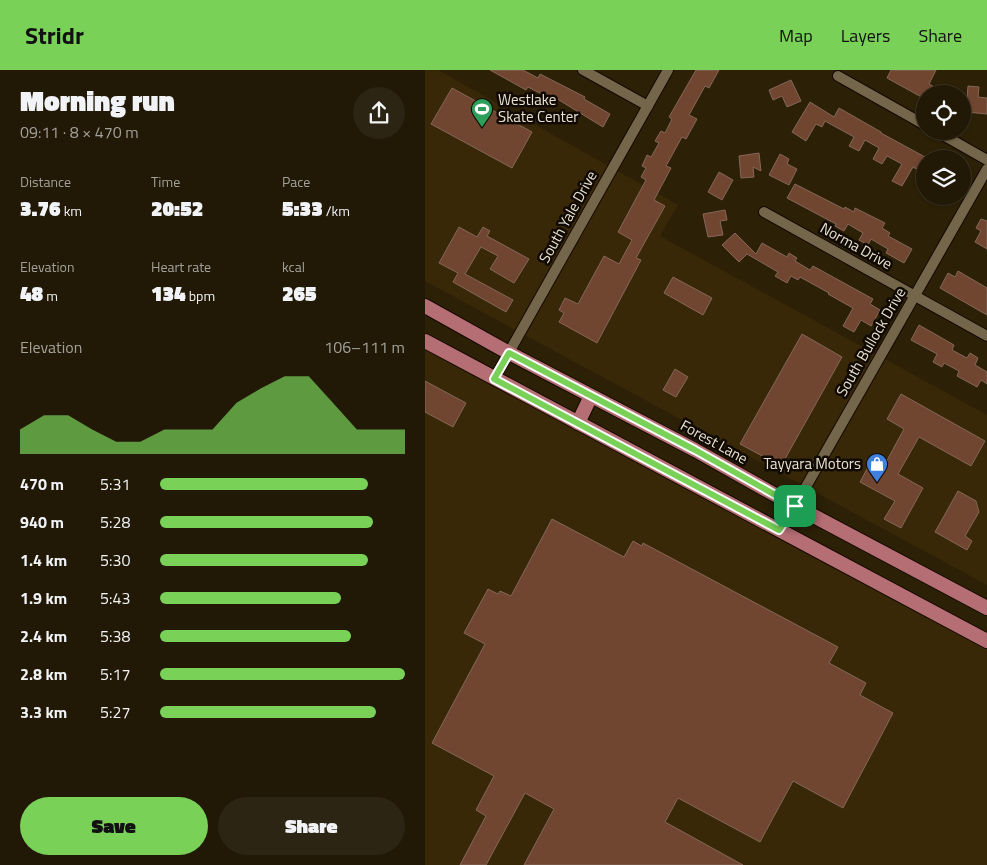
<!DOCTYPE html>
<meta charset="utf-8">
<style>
body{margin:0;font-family:"Titillium Web",sans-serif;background:#2d2513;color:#f1f3f6;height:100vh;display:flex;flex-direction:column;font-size:19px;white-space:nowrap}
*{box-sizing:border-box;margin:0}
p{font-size:16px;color:#a2a09a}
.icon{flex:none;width:28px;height:28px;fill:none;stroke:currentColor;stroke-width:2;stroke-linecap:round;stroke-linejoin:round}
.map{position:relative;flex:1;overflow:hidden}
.panel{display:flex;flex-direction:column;background:#211805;width:425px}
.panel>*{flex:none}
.tools{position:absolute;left:491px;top:15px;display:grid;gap:10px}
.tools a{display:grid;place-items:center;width:55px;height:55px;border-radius:50%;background:#211805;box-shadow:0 1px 4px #0004,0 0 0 1px #3e3727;font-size:25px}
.pin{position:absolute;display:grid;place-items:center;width:42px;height:42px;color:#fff;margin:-21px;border-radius:10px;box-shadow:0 2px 8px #0006}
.round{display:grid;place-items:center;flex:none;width:52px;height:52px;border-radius:26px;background:#2d2513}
.head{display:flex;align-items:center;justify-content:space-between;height:85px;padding:0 20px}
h1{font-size:28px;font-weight:800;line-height:38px}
.metrics{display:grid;grid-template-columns:repeat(3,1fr);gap:8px;height:85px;padding:5px 20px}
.metrics div{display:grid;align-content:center}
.metrics b{font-size:21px;font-weight:800}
.metrics small{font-size:14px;font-weight:400}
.metrics p{font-size:14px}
.chart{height:140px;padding:10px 20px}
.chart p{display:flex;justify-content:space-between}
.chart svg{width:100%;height:90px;margin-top:5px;fill:#79d158;opacity:.7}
.button{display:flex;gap:10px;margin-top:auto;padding:10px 20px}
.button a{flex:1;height:58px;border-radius:30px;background:#79d158;color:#111;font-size:20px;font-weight:800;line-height:58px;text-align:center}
.button a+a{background:#2d2513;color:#f1f3f6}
ul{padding:0 20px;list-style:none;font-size:16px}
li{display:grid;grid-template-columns:80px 60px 1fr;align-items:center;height:38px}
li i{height:12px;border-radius:6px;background:#79d158}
header{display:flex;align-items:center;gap:30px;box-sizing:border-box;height:70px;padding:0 25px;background:#79d158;color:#111}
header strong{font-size:24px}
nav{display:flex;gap:28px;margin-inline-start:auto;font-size:18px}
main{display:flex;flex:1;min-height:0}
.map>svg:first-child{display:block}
.built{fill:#382807}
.building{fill:#714630;stroke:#846759}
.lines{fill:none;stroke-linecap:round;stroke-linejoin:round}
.minor-casing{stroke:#140900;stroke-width:12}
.major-casing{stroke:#140900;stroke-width:16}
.minor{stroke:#74664b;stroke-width:10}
.major{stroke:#b66e75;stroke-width:14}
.route-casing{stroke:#fff;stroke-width:10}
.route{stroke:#79d158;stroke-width:6}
.labels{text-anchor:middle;stroke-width:5;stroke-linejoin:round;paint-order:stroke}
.poi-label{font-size:15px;fill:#e9e1d3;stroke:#100a03;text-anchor:start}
.street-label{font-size:15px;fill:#e9e1d3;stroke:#100a03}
</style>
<header>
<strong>Stridr</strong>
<nav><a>Map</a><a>Layers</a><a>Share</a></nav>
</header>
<main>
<section class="panel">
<div class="head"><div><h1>Morning run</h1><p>09:11 · 8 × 470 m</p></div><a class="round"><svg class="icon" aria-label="share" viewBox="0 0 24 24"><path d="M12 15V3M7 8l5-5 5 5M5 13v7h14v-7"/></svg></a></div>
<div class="metrics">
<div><p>Distance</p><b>3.76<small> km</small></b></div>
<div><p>Time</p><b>20:52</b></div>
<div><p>Pace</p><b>5:33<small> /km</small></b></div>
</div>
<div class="metrics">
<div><p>Elevation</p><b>48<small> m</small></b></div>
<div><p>Heart rate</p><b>134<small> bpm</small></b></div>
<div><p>kcal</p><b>265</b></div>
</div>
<div class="chart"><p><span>Elevation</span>106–111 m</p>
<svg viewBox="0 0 160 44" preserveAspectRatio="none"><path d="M0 44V32L10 25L20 25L30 32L40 38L50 38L60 32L70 32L80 32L90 19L100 12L110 6L120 6L130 19L140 32L150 32L160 32V44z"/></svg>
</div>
<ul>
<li><b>470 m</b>5:31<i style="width:85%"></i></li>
<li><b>940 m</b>5:28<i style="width:87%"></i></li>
<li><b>1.4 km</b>5:30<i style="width:85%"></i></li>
<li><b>1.9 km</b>5:43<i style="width:74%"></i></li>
<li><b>2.4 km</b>5:38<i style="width:78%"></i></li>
<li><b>2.8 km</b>5:17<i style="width:100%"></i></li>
<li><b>3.3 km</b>5:27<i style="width:88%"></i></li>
</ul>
<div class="button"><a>Save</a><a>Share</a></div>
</section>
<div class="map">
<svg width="562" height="795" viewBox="0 0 562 795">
<rect width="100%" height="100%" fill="#2c2007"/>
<g class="built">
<path d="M0,0h13l240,135 -18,31 327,179v170l-562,-304z"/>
<path d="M0,269l562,304v222h-562z"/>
</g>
<g class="building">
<path d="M65,0h33l15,8 2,-4 45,23 -1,2 26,15 -7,13 -49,-30 -1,3 -25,-13 -2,3z"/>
<path d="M271,0h23l-10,18 -4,-2 -16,29 8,4 -11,20 -4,-2 -16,29 5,2 -17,32 11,6 -29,52 5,2 -44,83 -38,-21 5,-9 -5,-3 6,-12 13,6 26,-48 15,8 13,-24 -14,-8 28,-52 -5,-3 5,-9 -4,-2 5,-11 4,2 8,-14 -4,-2 6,-10 4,2 7,-14 -3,-2z"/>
<path d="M466,0h45l-7,14 18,10h-22v5l-38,-21z"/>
<path d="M366,10l10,21 -14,6 -5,-11 -9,4 -4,-10z"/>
<path d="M543,16l11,1 -1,10 9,1v16l-21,-2z"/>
<path d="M27,18l80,44 -20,36 -81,-44z"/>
<path d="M385,32l24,15 5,-9 42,24v1l44,24v17l-12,-7 -11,19 -10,-5 10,-17 -15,-8 -5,8 -9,-5 6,-11 -14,-8 -6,11 -10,-5 5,-9 -29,-16 -3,6 -6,-3 -10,17 -14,-9z"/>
<path d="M334,83l2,18 -8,-4 1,10 -13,1 -2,-22z"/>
<path d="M355,84l9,5 -2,5 10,5 -8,16 -20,-10z"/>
<path d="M294,102l14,8 -11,20 -14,-8z"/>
<path d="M370,114l49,25 1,-2 9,5 1,-4 30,15 -3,5 8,5 -2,3 24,13 -8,14 -18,-10 2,-4 -17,-10 -3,6 -9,-5 4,-7 -15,-9 -4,7 -9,-5 1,-2 -49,-26z"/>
<path d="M300,140l2,10 -7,1 3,14 -15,2 -5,-23z"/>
<path d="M556,149l6,2v28l-12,-7 6,-11 -5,-3z"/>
<path d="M34,157l18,10 6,-10 7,4 -3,5 42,23 -15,24 -24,-14 8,-13 -17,-9 -16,27 48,26 -7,12 -53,-30 5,-9 -19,-10z"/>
<path d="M310,163l21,21 6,-11 25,14 2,-4 8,5 -2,3 15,9 3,-4 60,33 -3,5 10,6 -9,16 -10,-6 -7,12 -11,-6 10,-18 -25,-14 1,-1 -29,-16 -2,3 -7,-4 -4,7 -12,-7 3,-4 -31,-18 -8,8 -17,-17z"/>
<path d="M533,201l29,17v27l-47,-27 8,-15 7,4z"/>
<path d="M248,207l39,21 -9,17 -39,-22z"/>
<path d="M494,255l35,20 -2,5 15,8 3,-5 8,5 -3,7 12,7v12l-6,-4 -4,7 -20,-11 2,-5 -15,-8 -2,4 -9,-5 4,-8 -26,-14z"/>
<path d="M377,264l40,23 -61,109 -41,-22z"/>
<path d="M250,299l13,8 -12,20 -13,-7z"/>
<path d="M0,311l41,22 -13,24 -28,-15z"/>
<path d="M476,324l84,47 -14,25 -52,-29 -21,37 25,14 -22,40 -17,-9 11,-18 -35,-19 13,-24 12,6 19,-35 -17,-10z"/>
<path d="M533,421l18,10 3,11 -14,24 7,5 -5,9 -32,-18z"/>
<path d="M127,449l72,38 9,-16 9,5 1,-3 195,104 -9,16 37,20 -6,12 33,18 -50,95 -50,-27 -33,61 -82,-44 -13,24 78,43h-219l30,-56 -29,-16 -39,72h-26l26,-49 -10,-6 18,-34 -62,-33 53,-99 -21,-11 24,-44 10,5 2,-3 11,5z"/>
</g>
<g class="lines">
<g class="minor-casing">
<g id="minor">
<path d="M158,0l65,36"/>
<path d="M413,6l87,49"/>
<path d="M511,61l51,29"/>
<path d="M339,142l223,124"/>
<path d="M69,309l174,-309"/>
<path d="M354,460l16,-24 192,-337"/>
</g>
</g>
<g class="major-casing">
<g id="major">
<path d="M0,236l84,47 186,97 100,56 192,102"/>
<path d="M0,271l562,300"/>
<path d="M153,353l13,-27"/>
</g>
</g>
<use href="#minor" class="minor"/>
<use href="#major" class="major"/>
</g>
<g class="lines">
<g class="route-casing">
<path id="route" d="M84,283l186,97 100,56 -16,24 -285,-151z"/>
</g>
<use href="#route" class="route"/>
</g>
<defs>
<g id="stadium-pin" transform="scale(1.125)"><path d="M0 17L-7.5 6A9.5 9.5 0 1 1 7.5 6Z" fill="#2e9e5b" stroke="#100a03"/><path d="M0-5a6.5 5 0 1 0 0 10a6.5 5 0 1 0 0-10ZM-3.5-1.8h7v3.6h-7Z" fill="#fff"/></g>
<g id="shop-pin" transform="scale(1.125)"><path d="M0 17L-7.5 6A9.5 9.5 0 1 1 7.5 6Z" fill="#3f7fe0" stroke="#100a03"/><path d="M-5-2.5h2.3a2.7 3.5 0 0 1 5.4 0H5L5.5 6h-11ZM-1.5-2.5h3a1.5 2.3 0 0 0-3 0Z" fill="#fff"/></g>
</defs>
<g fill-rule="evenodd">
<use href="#stadium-pin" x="57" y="39"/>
<use href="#shop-pin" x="452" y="394"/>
</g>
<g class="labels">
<g class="poi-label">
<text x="73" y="35">Westlake<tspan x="73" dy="17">Skate Center</tspan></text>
<text x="436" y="399" text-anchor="end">Tayyara Motors</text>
</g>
<g class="street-label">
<text transform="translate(143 147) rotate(-61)" y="5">South Yale Drive</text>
<text transform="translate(431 176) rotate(29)" y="5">Norma Drive</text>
<text transform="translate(446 272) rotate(-60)" y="5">South Bullock Drive</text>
<text transform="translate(289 372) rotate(29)" y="5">Forest Lane</text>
</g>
</g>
</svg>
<div class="tools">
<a><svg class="icon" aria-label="locate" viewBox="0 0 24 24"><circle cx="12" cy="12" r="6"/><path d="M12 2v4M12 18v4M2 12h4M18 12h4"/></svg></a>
<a><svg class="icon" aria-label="layers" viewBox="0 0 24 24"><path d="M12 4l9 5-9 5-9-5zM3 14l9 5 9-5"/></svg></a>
</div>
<div class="pin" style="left:370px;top:436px;background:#1e9e55"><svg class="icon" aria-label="arrive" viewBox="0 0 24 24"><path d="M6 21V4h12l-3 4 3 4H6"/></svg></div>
</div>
</main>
